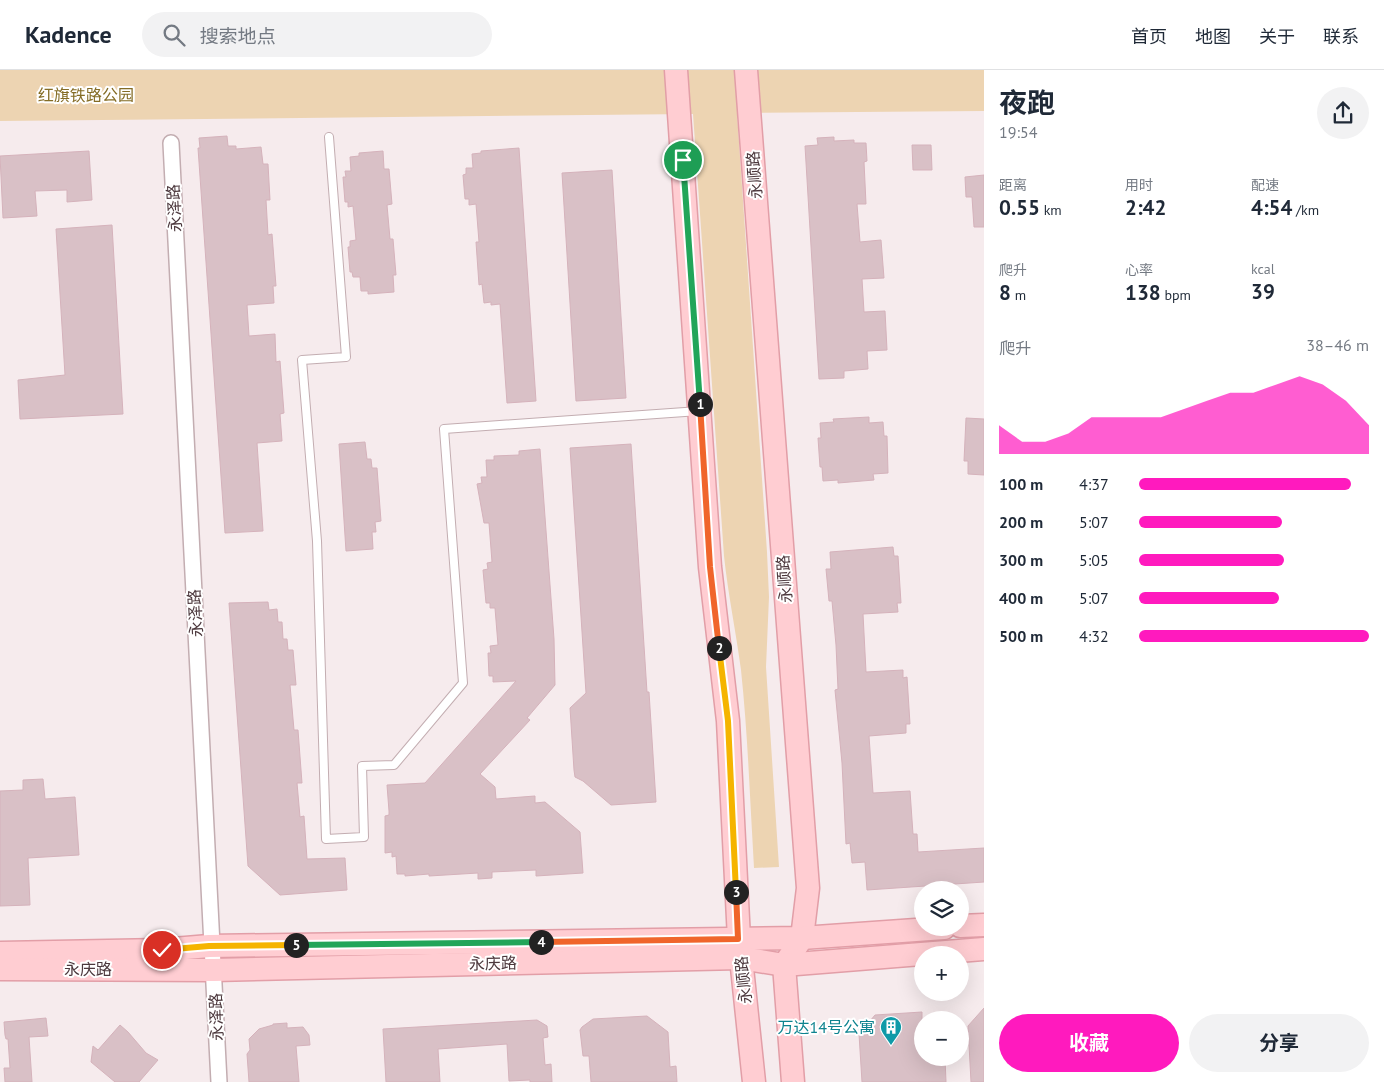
<!DOCTYPE html>
<html lang="zh">
<meta charset="utf-8">
<style>
body{margin:0;font-family:"PT Sans","Noto Sans SC",sans-serif;background:#f2f2f3;color:#1f2937;height:100vh;display:flex;flex-direction:column;font-size:19px;white-space:nowrap}
*{box-sizing:border-box;margin:0}
p{font-size:16px;color:#747a83}
.icon{flex:none;width:28px;height:28px;fill:none;stroke:currentColor;stroke-width:2;stroke-linecap:round;stroke-linejoin:round}
.map{position:relative;flex:1;overflow:hidden}
.sheet{display:flex;flex-direction:column;background:#fff;width:400px}
.sheet>*{flex:none}
.controls{position:absolute;left:914px;top:811px;display:grid;gap:10px}
.controls a{display:grid;place-items:center;width:55px;height:55px;border-radius:50%;background:#fff;box-shadow:0 5px 20px #0002;font-size:25px}
.pin{position:absolute;display:grid;place-items:center;width:42px;height:42px;color:#fff;margin:-21px;border:2px solid #fff;border-radius:50%;box-shadow:0 1px 5px #0007}
.km{position:absolute;width:25px;height:25px;margin:-12px;border-radius:50%;background:#222;color:#fff;font-size:14px;line-height:25px;text-align:center}
.round{display:grid;place-items:center;flex:none;width:52px;height:52px;border-radius:26px;background:#f2f2f3}
.headline{display:flex;align-items:center;justify-content:space-between;height:85px;padding:0 15px}
h1{font-size:28px;font-weight:700;line-height:38px}
.figures{display:grid;grid-template-columns:repeat(3,1fr);gap:8px;height:85px;padding:5px 15px}
.figures div{display:grid;align-content:center}
.figures b{font-size:21px;font-weight:700}
.figures small{font-size:14px;font-weight:400}
.figures p{font-size:14px}
.chart{height:140px;padding:10px 15px}
.chart p{display:flex;justify-content:space-between}
.chart svg{width:100%;height:90px;margin-top:5px;fill:#ff1abe;opacity:.7}
.primary-button{display:flex;gap:10px;margin-top:auto;padding:10px 15px}
.primary-button a{flex:1;height:58px;border-radius:30px;background:#ff1abe;color:#fff;font-size:20px;font-weight:700;line-height:58px;text-align:center}
.primary-button a+a{background:#f2f2f3;color:#1f2937}
ul{padding:0 15px;list-style:none;font-size:16px}
li{display:grid;grid-template-columns:80px 60px 1fr;align-items:center;height:38px}
li i{height:12px;border-radius:6px;background:#ff1abe}
header{display:flex;align-items:center;gap:30px;box-sizing:border-box;height:70px;padding:0 25px;background:#fff;border-bottom:1px solid #e0e1e3}
header strong{font-size:24px}
nav{display:flex;gap:28px;margin-inline-start:auto;font-size:18px}
.search{width:350px;height:45px;background:#f2f2f3;display:flex;align-items:center;gap:12px;box-sizing:border-box;padding:0 18px;border-radius:28px;color:#747a83;font-size:19px}
main{display:flex;flex:1;min-height:0}
.map>svg:first-child{display:block}
.green{fill:#edd4b2}
.building{fill:#d9c0c6;stroke:#d5b2bb}
.lines{fill:none;stroke-linecap:round;stroke-linejoin:round}
.lane-casing{stroke:#c3adb1;stroke-width:10}
.street-casing{stroke:#c3adb1;stroke-width:18}
.secondary-casing{stroke:#e29ea7;stroke-width:25}
.lane{stroke:#fff;stroke-width:8}
.street{stroke:#fff;stroke-width:15}
.secondary{stroke:#ffcdd2;stroke-width:22}
.split-1-casing{stroke:#fff;stroke-width:10}
.split-2-casing{stroke:#fff;stroke-width:10}
.split-3-casing{stroke:#fff;stroke-width:10}
.split-4-casing{stroke:#fff;stroke-width:10}
.split-5-casing{stroke:#fff;stroke-width:10}
.split-6-casing{stroke:#fff;stroke-width:10}
.split-1{stroke:#22a559;stroke-width:6}
.split-2{stroke:#f0652b;stroke-width:6}
.split-3{stroke:#f5b400;stroke-width:6}
.split-4{stroke:#f0652b;stroke-width:6}
.split-5{stroke:#22a559;stroke-width:6}
.split-6{stroke:#f5b400;stroke-width:6}
.labels{text-anchor:middle;stroke-width:4;stroke-linejoin:round;paint-order:stroke}
.park-label{font-size:16px;fill:#846c25;stroke:#fff}
.street-label{font-size:16px;fill:#4c383d;stroke:#fff}
.culture-label{font-size:16px;fill:#0d838f;stroke:#fff;text-anchor:end}
</style>
<header>
<strong>Kadence</strong>
<div class="search"><svg class="icon" aria-label="search" viewBox="0 0 24 24"><circle cx="10" cy="10" r="6"/><path d="M15 15l6 6"/></svg>搜索地点</div>
<nav><a>首页</a><a>地图</a><a>关于</a><a>联系</a></nav>
</header>
<main>
<div class="map">
<svg width="984" height="1012" viewBox="0 0 984 1012">
<rect width="100%" height="100%" fill="#f6ebed"/>
<path class="green" d="M0,0h984v41l-247,2 30,439 2,45 -3,70 13,200 -25,1c-4,-66 -6,-132 -13,-198 -5,-38 -13,-76 -17,-114l-31,-442 -693,7z"/>
<g class="building">
<path d="M227,66l1,10h8v3l25,-2 2,17h5l2,36h-4l2,35 4,-1 4,52h-3l1,17 -27,2 2,31 26,-2 1,28 4,-1 4,52 -4,1 2,27 -25,2 6,88 -38,2 -27,-385h2l-1,-10z"/>
<path d="M834,67v4l20,-1v3h12l1,18 -3,1 2,42h-9l3,38 21,-2 3,38 -22,1 2,33 21,-1 2,39 -20,1 1,18 -24,2v7l-25,1 -14,-233 13,-1 -1,-7z"/>
<path d="M912,75h19l1,25h-19z"/>
<path d="M519,78l17,253 -29,2 -7,-99 -9,1v-3l-7,1 -2,-19 -3,1 -3,-43h3l-3,-38 -7,1v-6h-4l-2,-24 3,-1v-6h7l-1,-14 9,-1v-2z"/>
<path d="M89,81l3,49 -25,2v-12l-32,1 2,25 -34,2 -3,-62z"/>
<path d="M383,81l1,18h5l3,35 -5,1 3,34h3l3,36h-3l1,17 -26,2v-3h-7l-1,-14h-7l-1,-5h-2l-2,-25h2v-6l6,-1 -3,-34 -5,1v-5h-3l-2,-25h3l-1,-6h6l-1,-14 9,-1v-3z"/>
<path d="M612,100l14,228 -50,3 -14,-228z"/>
<path d="M984,105v52h-10l-2,-30h-6l-1,-20z"/>
<path d="M112,155l11,189 -103,5 -2,-39 47,-5 -9,-146z"/>
<path d="M869,347v6l14,-1 1,14h3l1,37 -15,1 1,6 -36,3v-3l-15,1 -1,-14h-2l-2,-29h3l-1,-15 14,-1 -1,-3z"/>
<path d="M966,348l18,1v56l-16,-1v-13h-4z"/>
<path d="M365,372l2,17h4l1,9h5l4,53 -6,1 1,10h-4l1,17 -27,2 -7,-107z"/>
<path d="M631,374l16,248h2l7,110 -45,3 -28,-24 -8,-4 -1,-7 -4,-62 16,-15 -16,-245z"/>
<path d="M540,379l14,190 1,46 -28,33 3,2 -50,54 15,13 1,12 39,-3v7l10,-1 35,30 3,41 -47,3v-6l-44,2v6l-14,1v-6l-49,3v-2l-24,2v-2h-8l-1,-18 -4,1v-5l-7,1v-37l4,-1v-4l-2,-26 38,-2 91,-102 -23,1v-6h-4l-1,-23h3l-1,-7 8,-1 -3,-37h-5v-5h-4l-3,-33 5,-1 -1,-6 5,-1 -3,-39h-5l-7,-39 5,-1 -1,-6h6l-1,-17h8v-4l25,-1v-4z"/>
<path d="M893,477l1,9h4l3,47h-4l1,9 -35,2 3,58 37,-2v8l4,-1 3,47h-4v9l-37,3 4,57 37,-2 3,43h4l1,18 66,-4v34l-117,8 -2,-28 -13,1 -2,-20 -4,1 -4,-81 -7,-73 3,-1 -2,-44 -4,-44h-3l-3,-32h5l-1,-17z"/>
<path d="M268,532l1,8 8,-1 1,13h4l1,17h4l1,11h5l3,35h-6l4,45h4l4,53h-5l3,34 4,-1 3,43 38,-1 2,32 -67,5 -32,-29 -19,-263z"/>
<path d="M43,709l2,20 30,-2 4,58 -51,3 2,47 -30,1v-115l23,-1v-10z"/>
<path d="M984,938v74h-13l-3,-56z"/>
<path d="M922,942v46h23l1,24h-84l-3,-48 16,-19z"/>
<path d="M647,946l21,16 2,35 6,-1 1,16h-86l-2,-26h-6l-3,-26 2,-3 11,-8z"/>
<path d="M46,948l2,18 -19,1 3,45h-27l-1,-14h6l-2,-29h-2l-1,-4 -1,-13z"/>
<path d="M537,950l10,6 1,11 -5,1 2,27 6,-1 1,18h-22v-2l-21,1 -2,-37 -69,5 2,33h-54l-3,-53z"/>
<path d="M287,953v5l16,-1 6,8 1,10 -14,1 3,36h-50l-2,-28 3,-4 -1,-11 10,-10 14,-4v-1z"/>
<path d="M120,955l8,7 18,21 12,7 -19,22h-24l-24,-20 2,-16 5,4z"/>
</g>
<g class="lines">
<g class="lane-casing">
<path id="lane" d="M329,67l17,220 -44,3 15,181 9,298 38,-2 -2,-71 32,-1 69,-82 -19,-254 255,-18"/>
</g>
<g class="street-casing">
<path id="street" d="M171,73l48,939"/>
</g>
<g class="secondary-casing">
<g id="secondary">
<path d="M676,0l34,497 18,154 11,218 15,143"/>
<path d="M746,0l62,818 -6,50 -18,27 9,117"/>
<path d="M960,856l24,-1"/>
<path d="M0,883l162,-3 47,-4 593,-8 142,-10"/>
<path d="M0,899l214,1 527,-12 43,7 200,-16"/>
</g>
</g>
<use href="#lane" class="lane"/>
<use href="#street" class="street"/>
<use href="#secondary" class="secondary"/>
</g>
<g class="lines">
<g class="split-1-casing">
<path id="split-1" d="M683,90l17,244"/>
</g>
<g class="split-2-casing">
<path id="split-2" d="M700,334l10,163 9,81"/>
</g>
<g class="split-3-casing">
<path id="split-3" d="M719,578l9,73 8,171"/>
</g>
<g class="split-4-casing">
<path id="split-4" d="M541,872l197,-3 -2,-47"/>
</g>
<g class="split-5-casing">
<path id="split-5" d="M296,875l245,-3"/>
</g>
<g class="split-6-casing">
<path id="split-6" d="M162,880l47,-4 87,-1"/>
</g>
<use href="#split-1" class="split-1"/>
<use href="#split-2" class="split-2"/>
<use href="#split-3" class="split-3"/>
<use href="#split-4" class="split-4"/>
<use href="#split-5" class="split-5"/>
<use href="#split-6" class="split-6"/>
</g>
<defs>
<g id="building-pin" transform="scale(1.125)"><path d="M0 17L-7.5 6A9.5 9.5 0 1 1 7.5 6Z" fill="#0f9aa8" stroke="#fff"/><path d="M-4-6H4V6H1V3H-1V6H-4ZM-2.5-4.3h1.7v1.8h-1.7ZM.8-4.3h1.7v1.8H.8ZM-2.5-1h1.7V.8h-1.7ZM.8-1h1.7V.8H.8Z" fill="#fff"/></g>
</defs>
<g fill-rule="evenodd">
<use href="#building-pin" x="891" y="957"/>
</g>
<g class="labels">
<g class="park-label">
<text x="86" y="31">红旗铁路公园</text>
</g>
<g class="street-label">
<text transform="translate(754 105) rotate(-94)" y="6">永顺路</text>
<text transform="translate(174 138) rotate(-93)" y="6">永泽路</text>
<text transform="translate(784 509) rotate(-94)" y="6">永顺路</text>
<text transform="translate(195 543) rotate(-93)" y="6">永泽路</text>
<text transform="translate(493 893) rotate(-1)" y="6">永庆路</text>
<text x="88" y="905">永庆路</text>
<text transform="translate(743 910) rotate(-96)" y="6">永顺路</text>
<text transform="translate(216 947) rotate(-92)" y="6">永泽路</text>
</g>
<g class="culture-label">
<text x="875" y="963">万达14号公寓</text>
</g>
</g>
</svg>
<div class="controls">
<a><svg class="icon" aria-label="layers" viewBox="0 0 24 24"><path d="M12 4l9 5-9 5-9-5zM3 14l9 5 9-5"/></svg></a>
<a>+</a>
<a>−</a>
</div>
<div class="pin" style="left:683px;top:90px;background:#1e9e55"><svg class="icon" aria-label="arrive" viewBox="0 0 24 24"><path d="M6 21V4h12l-3 4 3 4H6"/></svg></div>
<div class="pin" style="left:162px;top:880px;background:#d93025"><svg class="icon" aria-label="check" viewBox="0 0 24 24"><path d="M5 12l5 5 9-10"/></svg></div>
<b class="km" style="left:700px;top:334px">1</b>
<b class="km" style="left:719px;top:578px">2</b>
<b class="km" style="left:736px;top:822px">3</b>
<b class="km" style="left:541px;top:872px">4</b>
<b class="km" style="left:296px;top:875px">5</b>
</div>
<section class="sheet">
<div class="headline"><div><h1>夜跑</h1><p>19:54</p></div><a class="round"><svg class="icon" aria-label="share" viewBox="0 0 24 24"><path d="M12 15V3M7 8l5-5 5 5M5 13v7h14v-7"/></svg></a></div>
<div class="figures">
<div><p>距离</p><b>0.55<small> km</small></b></div>
<div><p>用时</p><b>2:42</b></div>
<div><p>配速</p><b>4:54<small> /km</small></b></div>
</div>
<div class="figures">
<div><p>爬升</p><b>8<small> m</small></b></div>
<div><p>心率</p><b>138<small> bpm</small></b></div>
<div><p>kcal</p><b>39</b></div>
</div>
<div class="chart"><p><span>爬升</span>38–46 m</p>
<svg viewBox="0 0 160 44" preserveAspectRatio="none"><path d="M0 44V30L10 38L20 38L30 34L40 26L50 26L60 26L70 26L80 22L90 18L100 14L110 14L120 10L130 6L140 10L150 18L160 30V44z"/></svg>
</div>
<ul>
<li><b>100 m</b>4:37<i style="width:92%"></i></li>
<li><b>200 m</b>5:07<i style="width:62%"></i></li>
<li><b>300 m</b>5:05<i style="width:63%"></i></li>
<li><b>400 m</b>5:07<i style="width:61%"></i></li>
<li><b>500 m</b>4:32<i style="width:100%"></i></li>
</ul>
<div class="primary-button"><a>收藏</a><a>分享</a></div>
</section>
</main>
